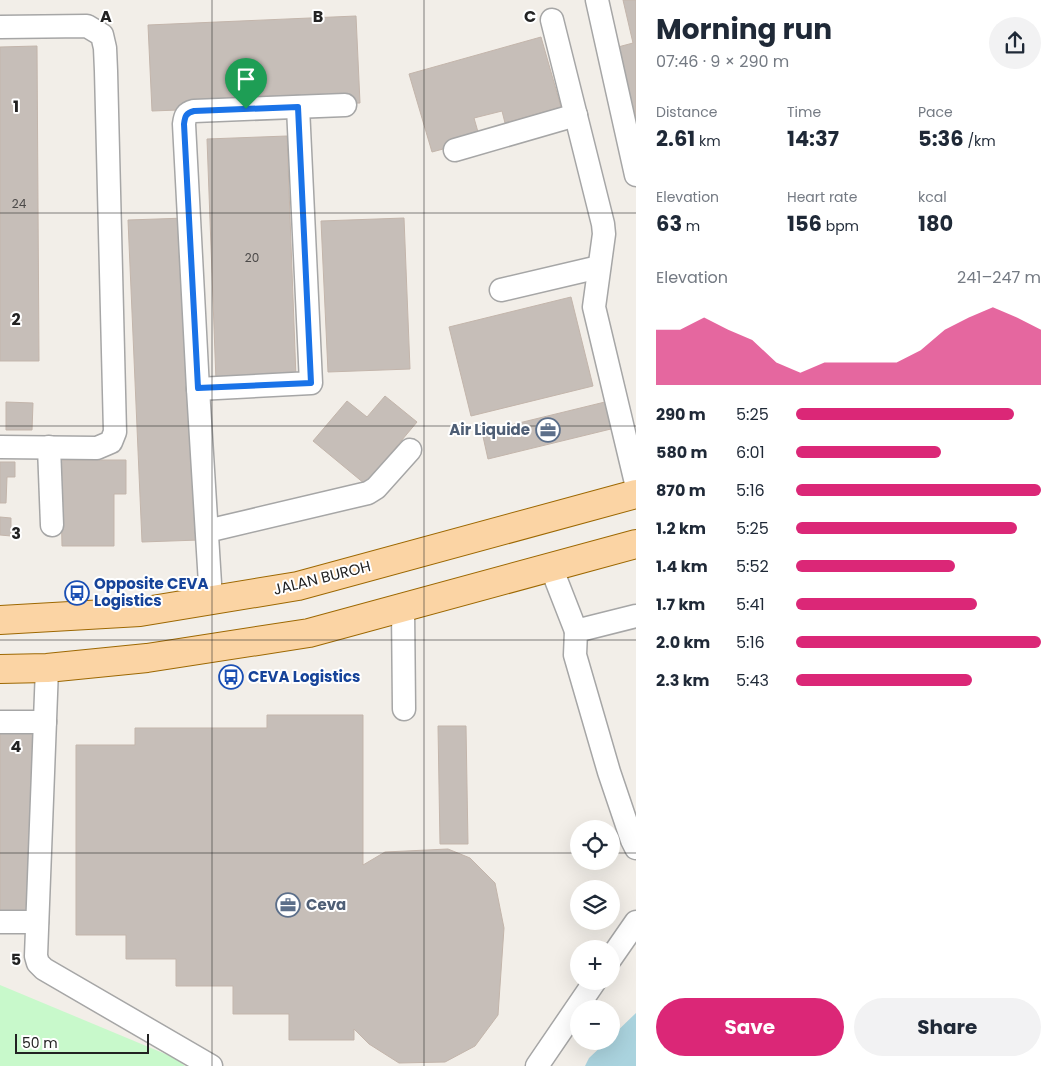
<!DOCTYPE html>
<meta charset="utf-8">
<style>
body{margin:0;font-family:Poppins,sans-serif;background:#f2f2f3;color:#1f2937;height:100vh;display:flex;flex-direction:column;font-size:19px;white-space:nowrap}
*{box-sizing:border-box;margin:0}
p{font-size:16px;color:#747a83}
.icon{flex:none;width:28px;height:28px;fill:none;stroke:currentColor;stroke-width:2;stroke-linecap:round;stroke-linejoin:round}
.map{position:relative;flex:1;overflow:hidden}
.sheet{display:flex;flex-direction:column;background:#fff;width:425px}
.sheet>*{flex:none}
.fabs{position:absolute;left:570px;top:820px;display:grid;gap:10px}
.fabs a{display:grid;place-items:center;width:50px;height:50px;border-radius:50%;background:#fff;box-shadow:0 5px 20px #0002;font-size:25px}
.scale{position:absolute;left:15px;bottom:12px;width:134px;box-sizing:border-box;padding-left:5px;border:2px solid #222;border-top:0;font-size:14px;line-height:18px;white-space:nowrap;color:#222;-webkit-text-stroke:4px #fff;paint-order:stroke}
.pin{position:absolute;display:grid;place-items:center;width:42px;height:42px;color:#fff;margin:-51px -21px;border-radius:50% 50% 50% 0;rotate:-45deg;box-shadow:0 0 5px #0007}
.pin .icon{rotate:45deg}
.round{display:grid;place-items:center;flex:none;width:52px;height:52px;border-radius:26px;background:#f2f2f3}
.head{display:flex;align-items:center;justify-content:space-between;height:85px;padding:0 20px}
h1{font-size:28px;font-weight:700;line-height:38px}
.figures{display:grid;grid-template-columns:repeat(3,1fr);gap:8px;height:85px;padding:5px 20px}
.figures div{display:grid;align-content:center}
.figures b{font-size:21px;font-weight:700}
.figures small{font-size:14px;font-weight:400}
.figures p{font-size:14px}
.chart{height:140px;padding:10px 20px}
.chart p{display:flex;justify-content:space-between}
.chart svg{width:100%;height:90px;margin-top:5px;fill:#db2777;opacity:.7}
.button{display:flex;gap:10px;margin-top:auto;padding:10px 20px}
.button a{flex:1;height:58px;border-radius:30px;background:#db2777;color:#fff;font-size:20px;font-weight:700;line-height:58px;text-align:center}
.button a+a{background:#f2f2f3;color:#1f2937}
ul{padding:0 20px;list-style:none;font-size:16px}
li{display:grid;grid-template-columns:80px 60px 1fr;align-items:center;height:38px}
li i{height:12px;border-radius:6px;background:#db2777}
main{display:flex;flex:1;min-height:0}
.map>svg:first-child{display:block}
.park{fill:#c8f9cb}
.water{fill:#aad3de}
.building{fill:#c6beb8;stroke:#c3b5ab}
.lines{fill:none;stroke-linecap:round;stroke-linejoin:round}
.minor-casing{stroke:#a6a6a6;stroke-width:25}
.major-casing{stroke:#9d6802;stroke-width:30}
.minor{stroke:#fff;stroke-width:22}
.major{stroke:#fbd4a4;stroke-width:28}
.route-casing{stroke:#fff;stroke-width:10}
.route{stroke:#1a73e8;stroke-width:6}
.grid{fill:none;stroke:#222;stroke-width:1;stroke-opacity:0.55}
.labels{text-anchor:middle;stroke-width:4;stroke-linejoin:round;paint-order:stroke}
.number-label{font-size:12px;fill:#4b4948}
.service-label{font-size:15px;font-weight:bold;fill:#4e5e75;stroke:#fff;text-anchor:end}
.street-label{font-size:15px;fill:#222;stroke:#fff}
.transit-label{font-size:15px;font-weight:bold;fill:#164399;stroke:#fff;text-anchor:start}
.grid-label{font-size:16px;text-anchor:middle;font-weight:bold;fill:#222;stroke:#fff;stroke-width:4;stroke-linejoin:round;paint-order:stroke}
</style>
<main>
<div class="map">
<svg width="636" height="1066" viewBox="0 0 636 1066">
<rect width="100%" height="100%" fill="#f2eee8"/>
<path class="park" d="M0,985l175,73 10,8h-185z"/>
<path class="water" d="M636,1013v53h-51l4,-8 18,-17h4v-4z"/>
<g class="building">
<path d="M623,0h13v130l-18,-83 15,-4z"/>
<path d="M356,16l4,87 -208,8 -4,-86z"/>
<path d="M541,37l20,70 -56,16 -3,-12 -28,7 6,21 -48,13 -23,-78z"/>
<path d="M37,46l2,315h-39v-314z"/>
<path d="M287,136l9,242 -80,3 -9,-242z"/>
<path d="M186,218l13,322 -57,2 -14,-322z"/>
<path d="M404,218l6,151 -82,3 -7,-151z"/>
<path d="M571,297l22,89 -122,30 -22,-89z"/>
<path d="M385,396l32,26 -52,62 -52,-43 34,-40 20,16z"/>
<path d="M609,401l6,27 -127,31 -6,-27z"/>
<path d="M6,402l27,1 -1,27h-26z"/>
<path d="M53,460h73v34h-12v52h-52l-1,-49z"/>
<path d="M0,462h15v15h-8l-1,26h-6z"/>
<path d="M0,517l11,1v18l-11,-1z"/>
<path d="M267,715h96v150l22,-13 63,-3 22,9 25,25 9,45 -6,87 -23,31 -30,16 -46,1 -30,-19 -15,-15v11h-65v-26h-56v-28h-57v-27h-50v-24h-50v-190h59v-17h132z"/>
<path d="M438,726h28l2,118h-28z"/>
<path d="M0,733h34l1,183h-35z"/>
</g>
<g class="lines">
<g class="minor-casing">
<g id="minor">
<path d="M597,0l39,175"/>
<path d="M552,20l51,204 1,10 -10,73 42,176"/>
<path d="M0,27l87,-1 15,9 3,13 1,23 9,361 -4,10 -14,6 -97,-1"/>
<path d="M455,150l121,-35"/>
<path d="M501,290l98,-23"/>
<path d="M198,389l113,-6 -13,-276"/>
<path d="M49,447l3,78"/>
<path d="M207,531l161,-38 8,-5 34,-38"/>
<path d="M551,567l25,64 60,-15"/>
<path d="M211,600l-13,-211 -14,-265c1,-8 2,-11 10,-13l151,-6"/>
<path d="M403,608l1,101"/>
<path d="M576,631l-1,24 34,117 23,68 4,8"/>
<path d="M47,668l-11,288 2,7 6,6 167,97"/>
<path d="M0,722h45"/>
<path d="M0,922h37"/>
<path d="M611,958l25,-36"/>
<path d="M537,1066l58,-85"/>
</g>
</g>
<g class="major-casing">
<g id="major">
<path d="M0,620l140,-8 158,-26 338,-92"/>
<path d="M0,669l47,-1 100,-10 162,-25 327,-89"/>
</g>
</g>
<use href="#minor" class="minor"/>
<use href="#major" class="major"/>
</g>
<g class="lines">
<g class="route-casing">
<path id="route" d="M298,107l13,276 -113,5 -14,-264c1,-8 2,-11 10,-13z"/>
</g>
<use href="#route" class="route"/>
</g>
<path class="grid" d="M212,0v1066M424,0v1066M0,213h636M0,426h636M0,640h636M0,853h579M611,853h25"/>
<defs>
<g id="office-ring" transform="scale(1.25)"><circle r="9.5" fill="#fff" stroke="#5c6f8a" stroke-width="1.5"/><path d="M-6-3h4V-5.5h4V-3h4V5H-6ZM-1-4.5V-3h2v-1.5ZM-6 0V1H6V0Z" fill="#5c6f8a"/></g>
<g id="bus-ring" transform="scale(1.25)"><circle r="9.5" fill="#fff" stroke="#1a4fb4" stroke-width="1.5"/><path d="M-5-6H5V4H4V6H2V4H-2V6H-4V4H-5ZM-3.5-4V0h7V-4ZM-3.5 1.2v1.5H-2V1.2ZM2 1.2v1.5H3.5V1.2Z" fill="#1a4fb4"/></g>
</defs>
<g fill-rule="evenodd">
<use href="#office-ring" x="548" y="430"/>
<use href="#bus-ring" x="77" y="593"/>
<use href="#bus-ring" x="231" y="677"/>
<use href="#office-ring" x="288" y="905"/>
</g>
<g class="labels">
<g class="number-label">
<text x="19" y="208">24</text>
<text x="252" y="262">20</text>
</g>
<g class="service-label">
<text x="530" y="435">Air Liquide</text>
<text x="306" y="910" text-anchor="start">Ceva</text>
</g>
<g class="street-label">
<text transform="translate(322 578) rotate(-14)" y="5">JALAN BUROH</text>
</g>
<g class="transit-label">
<text x="94" y="589">Opposite CEVA<tspan x="94" dy="17">Logistics</tspan></text>
<text x="248" y="682">CEVA Logistics</text>
</g>
</g>
<g class="grid-label">
<text x="106" y="22">A</text>
<text x="318" y="22">B</text>
<text x="530" y="22">C</text>
<text x="16" y="112">1</text>
<text x="16" y="325">2</text>
<text x="16" y="539">3</text>
<text x="16" y="752">4</text>
<text x="16" y="965">5</text>
</g>
</svg>
<div class="fabs">
<a><svg class="icon" aria-label="locate" viewBox="0 0 24 24"><circle cx="12" cy="12" r="6"/><path d="M12 2v4M12 18v4M2 12h4M18 12h4"/></svg></a>
<a><svg class="icon" aria-label="layers" viewBox="0 0 24 24"><path d="M12 4l9 5-9 5-9-5zM3 14l9 5 9-5"/></svg></a>
<a>+</a>
<a>−</a>
</div>
<div class="scale">50 m</div>
<div class="pin" style="left:246px;top:109px;background:#1e9e55"><svg class="icon" aria-label="arrive" viewBox="0 0 24 24"><path d="M6 21V4h12l-3 4 3 4H6"/></svg></div>
</div>
<section class="sheet">
<div class="head"><div><h1>Morning run</h1><p>07:46 · 9 × 290 m</p></div><a class="round"><svg class="icon" aria-label="share" viewBox="0 0 24 24"><path d="M12 15V3M7 8l5-5 5 5M5 13v7h14v-7"/></svg></a></div>
<div class="figures">
<div><p>Distance</p><b>2.61<small> km</small></b></div>
<div><p>Time</p><b>14:37</b></div>
<div><p>Pace</p><b>5:36<small> /km</small></b></div>
</div>
<div class="figures">
<div><p>Elevation</p><b>63<small> m</small></b></div>
<div><p>Heart rate</p><b>156<small> bpm</small></b></div>
<div><p>kcal</p><b>180</b></div>
</div>
<div class="chart"><p><span>Elevation</span>241–247 m</p>
<svg viewBox="0 0 160 44" preserveAspectRatio="none"><path d="M0 44V17L10 17L20 11L30 17L40 22L50 33L60 38L70 33L80 33L90 33L100 33L110 27L120 17L130 11L140 6L150 11L160 17V44z"/></svg>
</div>
<ul>
<li><b>290 m</b>5:25<i style="width:89%"></i></li>
<li><b>580 m</b>6:01<i style="width:59%"></i></li>
<li><b>870 m</b>5:16<i style="width:100%"></i></li>
<li><b>1.2 km</b>5:25<i style="width:90%"></i></li>
<li><b>1.4 km</b>5:52<i style="width:65%"></i></li>
<li><b>1.7 km</b>5:41<i style="width:74%"></i></li>
<li><b>2.0 km</b>5:16<i style="width:100%"></i></li>
<li><b>2.3 km</b>5:43<i style="width:72%"></i></li>
</ul>
<div class="button"><a>Save</a><a>Share</a></div>
</section>
</main>
